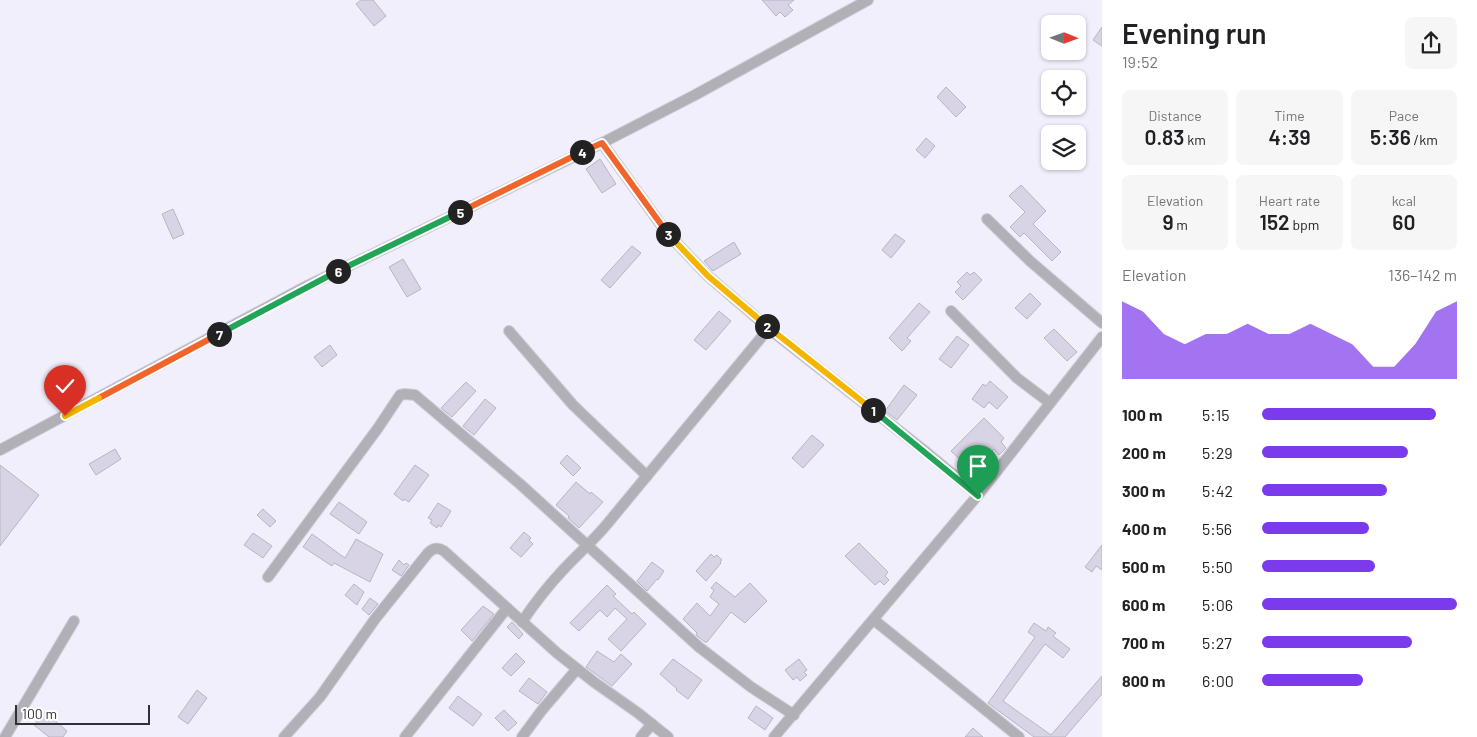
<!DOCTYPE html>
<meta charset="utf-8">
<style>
body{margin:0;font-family:Barlow,sans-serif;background:#f6f6f6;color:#202124;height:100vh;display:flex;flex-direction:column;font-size:19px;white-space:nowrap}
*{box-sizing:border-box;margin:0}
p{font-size:16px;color:#757577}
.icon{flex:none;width:28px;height:28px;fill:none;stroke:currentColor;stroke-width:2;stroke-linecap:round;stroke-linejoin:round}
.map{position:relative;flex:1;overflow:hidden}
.panel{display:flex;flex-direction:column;background:#fff;width:375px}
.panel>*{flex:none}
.needle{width:32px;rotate:91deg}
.fabs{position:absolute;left:1041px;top:15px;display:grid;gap:10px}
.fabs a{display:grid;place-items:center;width:45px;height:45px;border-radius:8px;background:#fff;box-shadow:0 1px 4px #0004;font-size:25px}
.scale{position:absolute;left:15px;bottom:12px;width:135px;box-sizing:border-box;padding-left:5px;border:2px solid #313036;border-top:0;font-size:14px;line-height:18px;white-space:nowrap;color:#313036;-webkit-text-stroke:4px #fff;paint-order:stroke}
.pin{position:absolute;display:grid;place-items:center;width:42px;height:42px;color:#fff;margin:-51px -21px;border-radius:50% 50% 50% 0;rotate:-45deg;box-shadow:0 0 5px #0007}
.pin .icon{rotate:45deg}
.km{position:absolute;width:25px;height:25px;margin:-12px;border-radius:50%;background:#222;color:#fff;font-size:14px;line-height:25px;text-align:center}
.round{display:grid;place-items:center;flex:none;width:52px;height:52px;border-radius:8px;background:#f6f6f6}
.head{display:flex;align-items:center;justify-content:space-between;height:85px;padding:0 20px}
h1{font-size:28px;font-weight:600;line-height:38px}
.metrics{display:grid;grid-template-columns:repeat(3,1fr);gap:8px;height:85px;padding:5px 20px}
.metrics div{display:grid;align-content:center;border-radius:8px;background:#f6f6f6;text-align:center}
.metrics b{font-size:21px;font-weight:600}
.metrics small{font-size:14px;font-weight:400}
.metrics p{font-size:14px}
.chart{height:140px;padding:10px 20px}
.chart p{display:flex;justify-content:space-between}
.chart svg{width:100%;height:90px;margin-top:5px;fill:#7c3aed;opacity:.7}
ul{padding:0 20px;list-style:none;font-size:16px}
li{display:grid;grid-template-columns:80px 60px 1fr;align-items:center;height:38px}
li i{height:12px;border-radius:6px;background:#7c3aed}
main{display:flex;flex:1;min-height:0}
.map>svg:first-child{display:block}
.building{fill:#d8d4e5;stroke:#b8b4c4}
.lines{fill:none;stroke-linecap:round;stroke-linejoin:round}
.minor-casing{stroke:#cfcdd9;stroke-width:12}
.minor{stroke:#b2b0b7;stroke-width:10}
.split-1-casing{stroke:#fff;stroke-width:10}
.split-2-casing{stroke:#fff;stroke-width:10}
.split-3-casing{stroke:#fff;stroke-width:10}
.split-4-casing{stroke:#fff;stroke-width:10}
.split-5-casing{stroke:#fff;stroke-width:10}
.split-6-casing{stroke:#fff;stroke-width:10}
.split-7-casing{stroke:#fff;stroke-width:10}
.split-8-casing{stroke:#fff;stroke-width:10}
.split-9-casing{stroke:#fff;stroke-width:10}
.split-1{stroke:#22a559;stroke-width:6}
.split-2{stroke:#f5b400;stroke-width:6}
.split-3{stroke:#f5b400;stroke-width:6}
.split-4{stroke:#f0652b;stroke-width:6}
.split-5{stroke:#f0652b;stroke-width:6}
.split-6{stroke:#22a559;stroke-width:6}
.split-7{stroke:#22a559;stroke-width:6}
.split-8{stroke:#f0652b;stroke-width:6}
.split-9{stroke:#f5b400;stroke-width:6}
</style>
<main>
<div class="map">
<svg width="1102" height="737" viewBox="0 0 1102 737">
<rect width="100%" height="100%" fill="#f2effd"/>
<g class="building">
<path d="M361,0h12l13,16 -12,10 -18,-22z"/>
<path d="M762,0h32l-6,5 5,5 -8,7 -5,-5 -4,4z"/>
<path d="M1102,27v19l-9,-6z"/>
<path d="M946,87l20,20 -10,10 -19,-20z"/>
<path d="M926,138l9,8 -10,12 -9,-8z"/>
<path d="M600,159l16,25 -14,9 -16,-24z"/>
<path d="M1021,185l25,26 -13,13 28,28 -9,9 -28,-28 -4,4 -10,-10 15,-15 -16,-16z"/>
<path d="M173,209l11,25 -11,5 -11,-25z"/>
<path d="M895,234l10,7 -14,17 -9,-8z"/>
<path d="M734,242l7,12 -28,17 -9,-10z"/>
<path d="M632,246l9,7 -31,35 -9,-8z"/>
<path d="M403,259l18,30 -14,8 -18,-30z"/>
<path d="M967,272l3,3 4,-3 8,8 -19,20 -8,-8 6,-6 -4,-4z"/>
<path d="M1030,293l11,11 -14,15 -12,-11z"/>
<path d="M919,303l11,9 -23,26 4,3 -9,10 -13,-13z"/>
<path d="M719,311l12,10 -25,29 -12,-10z"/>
<path d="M1054,329l23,23 -10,9 -23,-23z"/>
<path d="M957,336l12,9 -18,23 -12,-9z"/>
<path d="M330,345l7,10 -15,12 -8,-10z"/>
<path d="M990,381l18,16 -11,12 -8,-7 -5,6 -12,-9 11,-15 3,2z"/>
<path d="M466,382l10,9 -24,26 -11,-9z"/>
<path d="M904,385l13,10 -20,25 -12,-9z"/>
<path d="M485,399l11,9 -22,27 -11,-9z"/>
<path d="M984,418l20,20 -3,4 5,6 -7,7 -5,-6 -11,11 5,5 -2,3 2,3 -7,8 -30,-28z"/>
<path d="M812,435l12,10 -21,23 -11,-10z"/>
<path d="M115,449l6,10 -25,16 -7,-11z"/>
<path d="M567,455l14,13 -8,8 -13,-13z"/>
<path d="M0,465l39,30 -39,51z"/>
<path d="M415,465l14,10 -20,27 -5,-3 -1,2 -9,-7z"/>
<path d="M576,482l14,12 1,-2 12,10 -24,26 -11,-10 1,-2 -13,-11z"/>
<path d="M339,502l28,20 -8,12 -29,-20z"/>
<path d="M438,503l13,8 -10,16 -3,-2 -1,3 -7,-5 2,-3 -4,-2z"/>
<path d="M263,509l13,12 -6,6 -13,-12z"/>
<path d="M524,532l7,6 -2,2 4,4 -12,13 -11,-9z"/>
<path d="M253,533l19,13 -9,12 -19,-13z"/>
<path d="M312,534l33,24 11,-19 27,15 -13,28 -36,-19 -2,3 -29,-19z"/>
<path d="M859,543l29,29 -3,4 4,4 -5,5 -4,-4 -5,4 -30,-29z"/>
<path d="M1102,545v25l-6,-4 -4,6 -7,-5z"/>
<path d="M711,554l3,3 3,-2 5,5 -2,2 1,1 -15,18 -10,-10z"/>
<path d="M399,560l5,5 2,-2 3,2 -8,11 -9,-6z"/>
<path d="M652,562l12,9 -6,9 -1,-1 -10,12 -10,-10z"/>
<path d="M716,582l19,15 15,-14 17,18 -22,22 -14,-11 -24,30h-2l-9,-7 1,-2 -14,-14 14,-16 13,13 9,-12 -9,-7 4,-7 -3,-2z"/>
<path d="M354,584l10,8 -7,13 -12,-10z"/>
<path d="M607,585l9,9 -3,2 19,18 2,-2 12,12 -25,27 -13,-12 19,-20 -12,-11 -8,9 -7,-7 -21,21 -9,-8z"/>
<path d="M370,598l8,6 -9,11 -7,-6z"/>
<path d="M483,606l11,8 -22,27 -11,-11z"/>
<path d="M512,622l11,12 -4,5 -12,-12z"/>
<path d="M1034,623l12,8 2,-4 8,6 -3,3 17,13 -7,9 -18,-14 -42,57 48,34 51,-59v18l-37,43h-31l-46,-34 47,-66 -7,-5z"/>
<path d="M597,651l17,11 7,-8 11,10 -20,22 -26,-19z"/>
<path d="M516,653l9,9 -14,14 -9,-8z"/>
<path d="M673,659l29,21 -14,19 -12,-9 1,-1 -17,-15z"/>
<path d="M799,659l8,11 -3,2 3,3 -7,6 -3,-4 -4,3 -8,-10z"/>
<path d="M529,678l18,14 -9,12 -19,-13z"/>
<path d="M197,690l10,8 -19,26 -10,-7z"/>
<path d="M458,696l24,18 -9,12 -24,-18z"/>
<path d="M756,706l17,12 -8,12 -17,-12z"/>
<path d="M504,710l13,13 -9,8 -13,-13z"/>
<path d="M45,712l22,19 -4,6h-14l-15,-12z"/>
<path d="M973,728l10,9h-18z"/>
</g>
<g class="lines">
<g class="minor-casing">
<g id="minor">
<path d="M602,143l65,90 41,43 64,55 154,121 52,43"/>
<path d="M987,219l43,42 72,62"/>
<path d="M951,311l66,67 33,25"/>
<path d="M509,331l64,74 74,71"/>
<path d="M0,450l303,-162 299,-145 93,-48 173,-95"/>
<path d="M268,577l110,-149 22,-33 5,-1 10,1 105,89 179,163 52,40 43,28"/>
<path d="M874,620l145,117"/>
<path d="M522,622c12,-18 26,-36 41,-52 15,-16 31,-30 45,-47l161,-195"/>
<path d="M5,737l69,-116"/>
<path d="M284,737l36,-40 55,-78 53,-66c5,-5 10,-6 16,-2l113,102 37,29 44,31 30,24"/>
<path d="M405,737l102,-129"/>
<path d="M522,737l20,-27 35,-41"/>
<path d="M641,737l11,-13"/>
<path d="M774,737l204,-242 124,-158"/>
</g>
</g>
<use href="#minor" class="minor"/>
</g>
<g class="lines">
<g class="split-1-casing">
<path id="split-1" d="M873,410l105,86"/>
</g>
<g class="split-2-casing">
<path id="split-2" d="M767,326l106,84"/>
</g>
<g class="split-3-casing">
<path id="split-3" d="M668,234l40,42 59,50"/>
</g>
<g class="split-4-casing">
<path id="split-4" d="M582,152l20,-9 66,91"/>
</g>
<g class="split-5-casing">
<path id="split-5" d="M460,212l122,-60"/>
</g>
<g class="split-6-casing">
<path id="split-6" d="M338,271l122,-59"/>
</g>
<g class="split-7-casing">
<path id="split-7" d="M219,334l119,-63"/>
</g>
<g class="split-8-casing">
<path id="split-8" d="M99,398l120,-64"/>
</g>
<g class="split-9-casing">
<path id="split-9" d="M65,416l34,-18"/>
</g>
<use href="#split-1" class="split-1"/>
<use href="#split-2" class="split-2"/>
<use href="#split-3" class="split-3"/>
<use href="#split-4" class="split-4"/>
<use href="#split-5" class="split-5"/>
<use href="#split-6" class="split-6"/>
<use href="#split-7" class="split-7"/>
<use href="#split-8" class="split-8"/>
<use href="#split-9" class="split-9"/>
</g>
</svg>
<div class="fabs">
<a><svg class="needle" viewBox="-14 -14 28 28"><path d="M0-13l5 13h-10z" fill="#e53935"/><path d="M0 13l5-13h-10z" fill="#757577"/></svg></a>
<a><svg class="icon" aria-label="locate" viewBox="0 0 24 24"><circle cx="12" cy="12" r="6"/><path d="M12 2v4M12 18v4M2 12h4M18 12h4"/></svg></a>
<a><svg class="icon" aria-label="layers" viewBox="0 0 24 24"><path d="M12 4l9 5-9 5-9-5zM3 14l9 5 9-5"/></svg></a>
</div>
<div class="scale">100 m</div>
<div class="pin" style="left:978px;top:496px;background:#1e9e55"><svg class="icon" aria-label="arrive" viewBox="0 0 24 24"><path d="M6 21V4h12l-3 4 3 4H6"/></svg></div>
<div class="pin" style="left:65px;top:416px;background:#d93025"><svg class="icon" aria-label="check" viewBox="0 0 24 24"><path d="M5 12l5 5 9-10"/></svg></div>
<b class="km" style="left:873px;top:410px">1</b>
<b class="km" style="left:767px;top:326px">2</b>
<b class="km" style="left:668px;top:234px">3</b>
<b class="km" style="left:582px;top:152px">4</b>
<b class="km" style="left:460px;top:212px">5</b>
<b class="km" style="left:338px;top:271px">6</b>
<b class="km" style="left:219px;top:334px">7</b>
</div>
<section class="panel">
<div class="head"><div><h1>Evening run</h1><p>19:52</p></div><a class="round"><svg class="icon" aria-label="share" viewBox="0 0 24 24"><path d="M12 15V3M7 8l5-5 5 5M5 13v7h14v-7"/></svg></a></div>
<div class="metrics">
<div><p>Distance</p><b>0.83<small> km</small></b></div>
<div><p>Time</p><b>4:39</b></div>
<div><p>Pace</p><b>5:36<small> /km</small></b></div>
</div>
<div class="metrics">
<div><p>Elevation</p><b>9<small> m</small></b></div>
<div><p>Heart rate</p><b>152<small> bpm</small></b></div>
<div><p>kcal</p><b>60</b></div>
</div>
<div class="chart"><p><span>Elevation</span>136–142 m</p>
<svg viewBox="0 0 160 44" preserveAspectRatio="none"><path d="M0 44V6L10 11L20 22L30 27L40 22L50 22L60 17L70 22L80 22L90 17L100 22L110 27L120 38L130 38L140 27L150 11L160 6V44z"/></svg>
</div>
<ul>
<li><b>100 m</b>5:15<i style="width:89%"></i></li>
<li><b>200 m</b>5:29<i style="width:75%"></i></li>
<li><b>300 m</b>5:42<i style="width:64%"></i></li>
<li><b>400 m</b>5:56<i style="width:55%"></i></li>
<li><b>500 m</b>5:50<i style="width:58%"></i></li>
<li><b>600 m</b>5:06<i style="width:100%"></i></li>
<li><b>700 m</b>5:27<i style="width:77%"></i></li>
<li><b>800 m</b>6:00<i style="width:52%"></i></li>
</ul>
</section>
</main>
